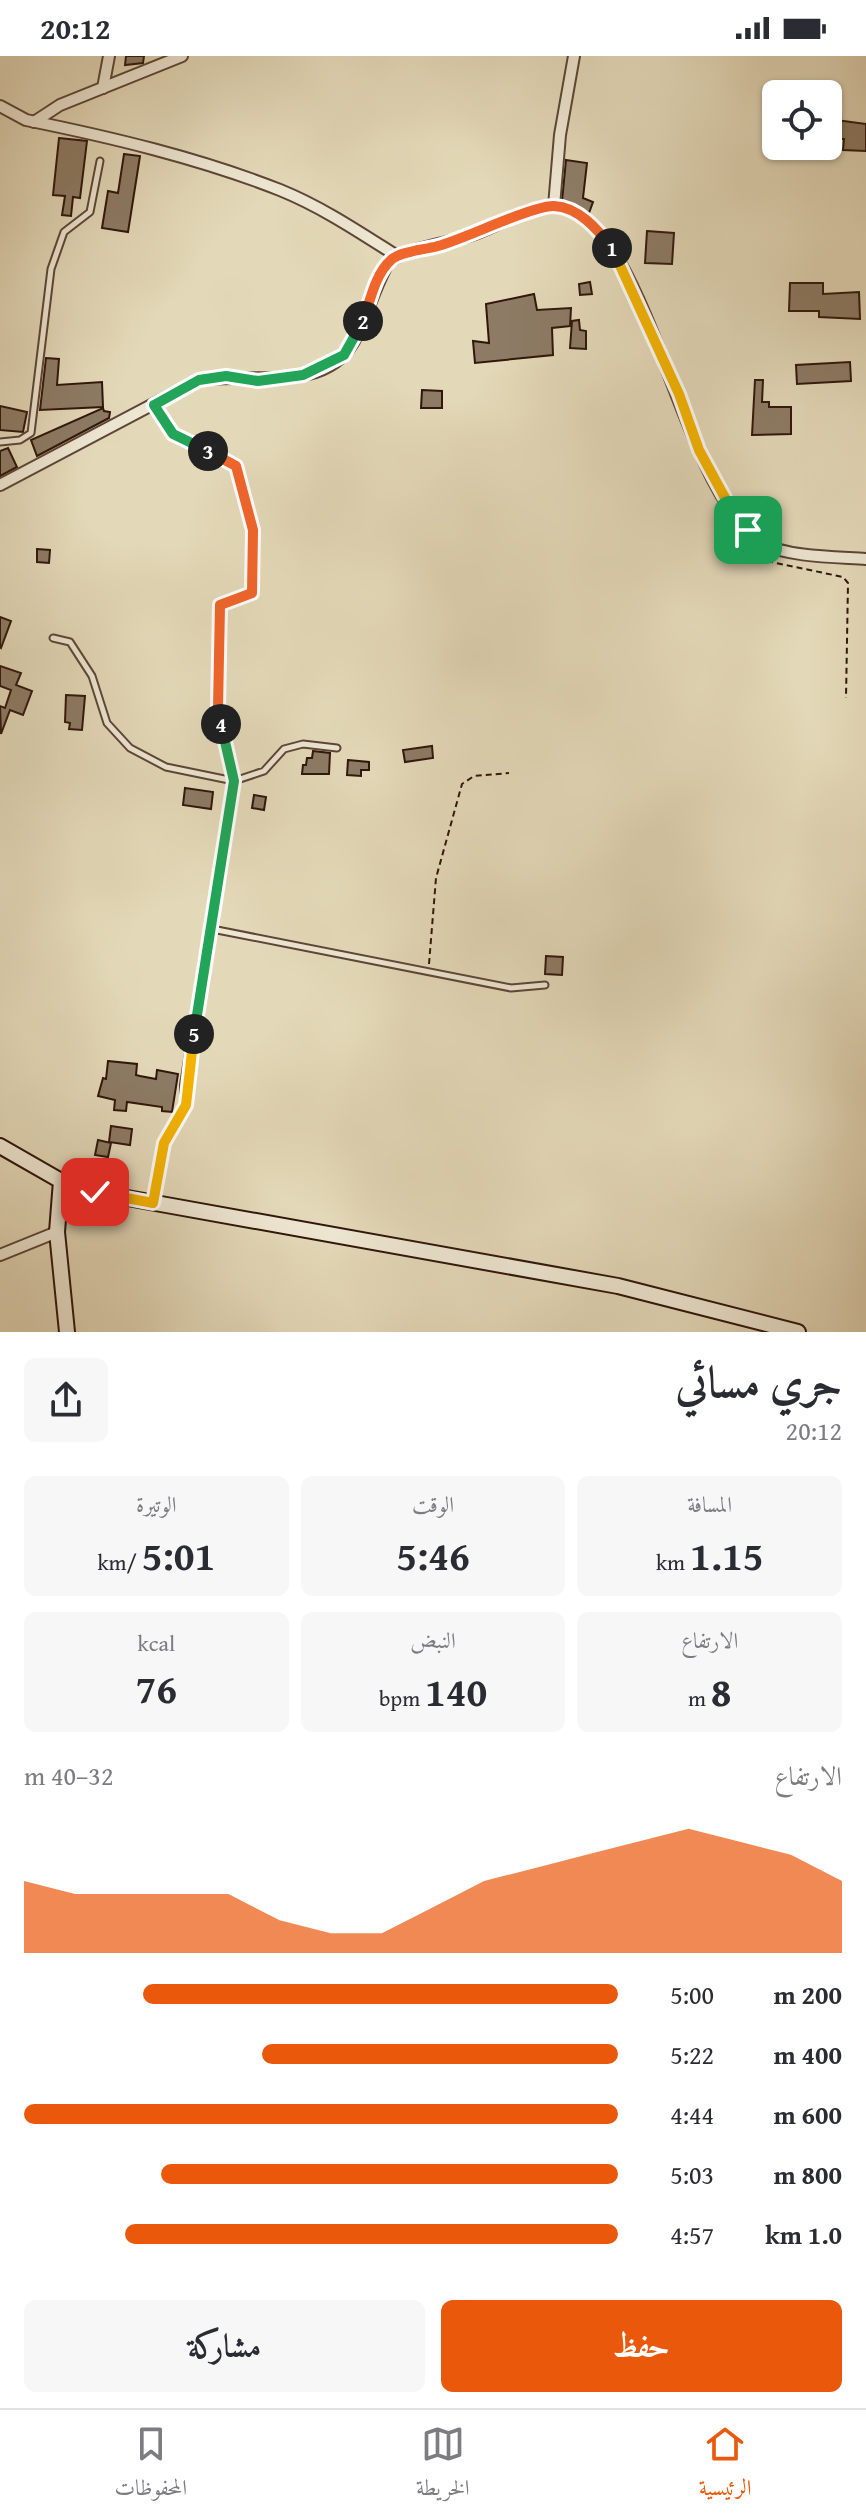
<!DOCTYPE html>
<html lang="ar">
<meta charset="utf-8">
<style>
body{margin:0;font-family:"Gentium Book Plus",Amiri,serif;background:#f7f7f7;color:#2b2b33;direction:rtl;height:100vh;display:flex;flex-direction:column;font-size:30px;white-space:nowrap}
*{box-sizing:border-box;margin:0}
p{font-size:26px;color:#7c7c81}
.icon{flex:none;width:44px;height:44px;fill:none;stroke:currentColor;stroke-width:2;stroke-linecap:round;stroke-linejoin:round}
.map{position:relative;height:1276px;overflow:hidden;direction:ltr}
.sheet{display:flex;flex-direction:column;background:#fff;flex:1}
.sheet>*{flex:none}
.tools{position:absolute;left:762px;top:24px;display:grid;gap:16px}
.tools a{display:grid;place-items:center;width:80px;height:80px;border-radius:12px;background:#fff;box-shadow:0 2px 6px #0004;font-size:40px}
.pin{position:absolute;display:grid;place-items:center;width:68px;height:68px;color:#fff;margin:-34px;border-radius:16px;box-shadow:0 4px 12px #0006}
.km{position:absolute;width:40px;height:40px;margin:-20px;border-radius:50%;background:#222;color:#fff;font-size:22px;line-height:40px;text-align:center}
.round{display:grid;place-items:center;flex:none;width:84px;height:84px;border-radius:12px;background:#f7f7f7}
.headline{display:flex;align-items:center;justify-content:space-between;height:136px;padding:0 24px}
h1{font-size:44px;font-weight:700;line-height:60px}
.stats{display:grid;grid-template-columns:repeat(3,1fr);gap:12px;height:136px;padding:8px 24px}
.stats div{display:grid;align-content:center;border-radius:12px;background:#f7f7f7;text-align:center}
.stats b{font-size:40px;font-weight:700}
.stats small{font-size:22px;font-weight:400}
.stats p{font-size:22px}
.chart{height:224px;padding:16px 24px}
.chart p{display:flex;justify-content:space-between}
.chart svg{width:100%;height:144px;margin-top:8px;fill:#ea580c;opacity:.7}
.button{display:flex;gap:16px;margin-top:auto;padding:16px 24px}
.button a{flex:1;height:92px;border-radius:12px;background:#ea580c;color:#fff;font-size:32px;font-weight:700;line-height:92px;text-align:center}
.button a+a{background:#f7f7f7;color:#2b2b33}
ul{padding:0 24px;list-style:none;font-size:26px}
li{display:grid;grid-template-columns:128px 96px 1fr;align-items:center;height:60px}
li i{height:20px;border-radius:10px;background:#ea580c}
.status{display:flex;justify-content:space-between;align-items:center;height:56px;padding:0 40px;background:#fff;direction:ltr}
.status svg{height:22px;fill:currentColor}
.menu{display:flex;justify-content:space-around;align-items:center;height:112px;border-top:2px solid #e1e1e2;background:#fff;font-size:22px;color:#7c7c81}
.menu a{display:grid;justify-items:center;gap:4px}
.menu .active{color:#ea580c}
.map>svg:first-child{display:block}
.building{fill:#8d7b65;stroke:#30160c;stroke-width:2}
.lines{fill:none;stroke-linecap:round;stroke-linejoin:round}
.service-casing{stroke:#5d4637;stroke-width:9}
.minor-casing{stroke:#5d4637;stroke-width:14}
.secondary-casing{stroke:#30160c;stroke-width:18}
.path{stroke:#30160c;stroke-width:2;stroke-dasharray:6 4;stroke-linecap:butt}
.service{stroke:#ede6d1;stroke-width:5}
.minor{stroke:#ede6d1;stroke-width:10}
.secondary{stroke:#ede6d1;stroke-width:14}
.split-1-casing{stroke:#fff;stroke-width:16}
.split-2-casing{stroke:#fff;stroke-width:16}
.split-3-casing{stroke:#fff;stroke-width:16}
.split-4-casing{stroke:#fff;stroke-width:16}
.split-5-casing{stroke:#fff;stroke-width:16}
.split-6-casing{stroke:#fff;stroke-width:16}
.split-1{stroke:#f5b400;stroke-width:10}
.split-2{stroke:#f0652b;stroke-width:10}
.split-3{stroke:#22a559;stroke-width:10}
.split-4{stroke:#f0652b;stroke-width:10}
.split-5{stroke:#22a559;stroke-width:10}
.split-6{stroke:#f5b400;stroke-width:10}
</style>
<div class="status"><b>20:12</b><svg viewBox="0 0 49 12"><path d="M0 12V9h3v3zM5 12V6h3v6zM10 12V3h3v9zM15 12V0h3v12zM26 1h20v11H26zM47 4h2v5h-2z"/></svg></div>
<div class="map">
<svg width="866" height="1276" viewBox="0 0 866 1276">
<rect width="100%" height="100%" fill="#e3d8b8"/>
<filter id="stains"><feTurbulence type="fractalNoise" baseFrequency=".0025" numOctaves="4"/><feColorMatrix values="0 0 0 0 .2 0 0 0 0 .09 0 0 0 0 .02 0 0 0 .5 -.17"/></filter>
<radialGradient id="worn" r=".72"><stop offset=".6" stop-color="#630" stop-opacity="0"/><stop offset="1" stop-color="#630" stop-opacity=".3"/></radialGradient>
<g class="building">
<path d="M126,0h18l-1,7 -18,2z"/>
<path d="M836,64l30,4v27l-23,-1 1,-11h-7z"/>
<path d="M59,82l28,3 -7,57 -7,-1 -2,19 -9,-1 3,-19 -12,-1z"/>
<path d="M124,98l16,2 -12,76 -26,-4 6,-37 10,2z"/>
<path d="M566,104l21,3 -4,35 10,4 -4,11 -27,-12z"/>
<path d="M647,175l27,2 -2,31 -27,-1z"/>
<path d="M590,226l2,12 -12,1 -1,-11z"/>
<path d="M790,227h33v11l36,-2 1,27 -41,-2v-6h-30z"/>
<path d="M534,238l3,16 34,-2 -1,18 -18,2 1,27 -78,8 -2,-22 16,2 -3,-39z"/>
<path d="M579,264l1,10 6,1v18l-16,-1 2,-27z"/>
<path d="M46,302l13,1 -2,26 45,-3 1,25 -63,3z"/>
<path d="M850,306l1,19 -54,3 -1,-19z"/>
<path d="M755,324h8l-1,22h7v5h22v27l-39,1z"/>
<path d="M422,334l20,1v17h-21z"/>
<path d="M0,350l27,6 -4,20 -23,-2z"/>
<path d="M103,352l1,3 6,1 -1,6 -72,38 -6,-16z"/>
<path d="M8,392l9,19 -17,9v-25z"/>
<path d="M37,493l13,1 -1,13 -12,-1z"/>
<path d="M0,561l11,4 -10,27 -1,-1z"/>
<path d="M0,610l21,7 -5,12 16,6 -9,24 -13,-5 -9,24 -1,-28 5,2 6,-18 -11,-4z"/>
<path d="M66,639l19,1 -3,34 -13,-1 1,-6 -5,-1z"/>
<path d="M432,690l1,12 -28,4 -2,-12z"/>
<path d="M313,695l17,2 -1,21h-27l1,-9h3l1,-7h5z"/>
<path d="M348,704l21,2v8h-8v6l-14,-1z"/>
<path d="M185,732l28,4 -2,17 -28,-4z"/>
<path d="M254,739l12,2 -2,13 -12,-2z"/>
<path d="M546,900l17,1 -1,18 -17,-1z"/>
<path d="M108,1005l29,3 -1,11 4,1 16,3 1,-9 21,4 -6,38 -10,-1v-4l-35,-5 -1,9 -12,-1 1,-10 -17,-4 5,-18 3,1z"/>
<path d="M111,1070l21,3 -2,16 -21,-3z"/>
<path d="M98,1084l13,3 -3,14 -13,-2z"/>
</g>
<g class="lines">
<g class="service-casing">
<g id="service">
<path d="M0,386l20,-2 11,-7 20,-164 13,-37 26,-20 10,-51"/>
<path d="M53,582l17,4 22,34 15,47 23,25 36,19 68,14 30,-10 20,-22 19,-5 34,4"/>
<path d="M212,873l299,59 34,-3"/>
</g>
</g>
<g class="minor-casing">
<g id="minor">
<path d="M103,32l6,-32"/>
<path d="M0,50l26,14c84,17 173,38 254,70 42,17 79,42 117,66"/>
<path d="M34,66l26,-17 122,-49"/>
<path d="M554,150l6,-71 14,-79"/>
<path d="M0,429l199,-105c48,-8 125,15 155,-39 14,-26 20,-54 35,-79 23,-16 59,-18 86,-28 19,-7 61,-30 80,-28 95,9 123,287 209,338 23,13 75,13 102,15"/>
<path d="M153,1147l11,-60 22,-38v-20l48,-304 -16,-73 2,-103 32,-12 1,-63 -17,-64 -63,-32 -19,-29"/>
<path d="M0,1199l57,-23"/>
</g>
</g>
<g class="secondary-casing">
<g id="secondary">
<path d="M0,1090l61,35 -4,51 10,100"/>
<path d="M61,1125l61,16 496,89 180,46"/>
</g>
</g>
<g class="path">
<path d="M758,495l-3,3 2,5 86,18 5,6 -2,115"/>
<path d="M429,908l7,-86 26,-94 12,-8 35,-3"/>
</g>
<use href="#service" class="service"/>
<use href="#minor" class="minor"/>
<use href="#secondary" class="secondary"/>
</g>
<g class="lines">
<g class="split-1-casing">
<path id="split-1" d="M612,192l67,146 20,56 31,57 18,23"/>
</g>
<g class="split-2-casing">
<path id="split-2" d="M363,265c7,-19 12,-47 28,-61 10,-9 33,-10 47,-14 26,-7 96,-41 116,-40 25,1 44,24 58,42"/>
</g>
<g class="split-3-casing">
<path id="split-3" d="M208,395l-35,-17 -19,-29 45,-25 27,-4 32,5 45,-6 41,-20 19,-34"/>
</g>
<g class="split-4-casing">
<path id="split-4" d="M208,395l28,15 17,64 -1,63 -32,12 -2,103 3,16"/>
</g>
<g class="split-5-casing">
<path id="split-5" d="M194,978l40,-253 -13,-57"/>
</g>
<g class="split-6-casing">
<path id="split-6" d="M95,1136l58,11 11,-60 22,-38 8,-71"/>
</g>
<use href="#split-1" class="split-1"/>
<use href="#split-2" class="split-2"/>
<use href="#split-3" class="split-3"/>
<use href="#split-4" class="split-4"/>
<use href="#split-5" class="split-5"/>
<use href="#split-6" class="split-6"/>
</g>
<rect width="100%" height="100%" filter="url(#stains)"/>
<rect width="100%" height="100%" fill="url(#worn)"/>
</svg>
<div class="tools">
<a><svg class="icon" aria-label="locate" viewBox="0 0 24 24"><circle cx="12" cy="12" r="6"/><path d="M12 2v4M12 18v4M2 12h4M18 12h4"/></svg></a>
</div>
<div class="pin" style="left:748px;top:474px;background:#1e9e55"><svg class="icon" aria-label="arrive" viewBox="0 0 24 24"><path d="M6 21V4h12l-3 4 3 4H6"/></svg></div>
<div class="pin" style="left:95px;top:1136px;background:#d93025"><svg class="icon" aria-label="check" viewBox="0 0 24 24"><path d="M5 12l5 5 9-10"/></svg></div>
<b class="km" style="left:612px;top:192px">1</b>
<b class="km" style="left:363px;top:265px">2</b>
<b class="km" style="left:208px;top:395px">3</b>
<b class="km" style="left:221px;top:668px">4</b>
<b class="km" style="left:194px;top:978px">5</b>
</div>
<section class="sheet">
<div class="headline"><div><h1>جري مسائي</h1><p>20:12</p></div><a class="round"><svg class="icon" aria-label="share" viewBox="0 0 24 24"><path d="M12 15V3M7 8l5-5 5 5M5 13v7h14v-7"/></svg></a></div>
<div class="stats">
<div><p>المسافة</p><b>1.15<small> km</small></b></div>
<div><p>الوقت</p><b>5:46</b></div>
<div><p>الوتيرة</p><b>5:01<small> /km</small></b></div>
</div>
<div class="stats">
<div><p>الارتفاع</p><b>8<small> m</small></b></div>
<div><p>النبض</p><b>140<small> bpm</small></b></div>
<div><p>kcal</p><b>76</b></div>
</div>
<div class="chart"><p><span>الارتفاع</span>32–40 m</p>
<svg viewBox="0 0 160 44" preserveAspectRatio="none"><path d="M0 44V22L10 26L20 26L30 26L40 26L50 34L60 38L70 38L80 30L90 22L100 18L110 14L120 10L130 6L140 10L150 14L160 22V44z"/></svg>
</div>
<ul>
<li><b>200 m</b>5:00<i style="width:80%"></i></li>
<li><b>400 m</b>5:22<i style="width:60%"></i></li>
<li><b>600 m</b>4:44<i style="width:100%"></i></li>
<li><b>800 m</b>5:03<i style="width:77%"></i></li>
<li><b>1.0 km</b>4:57<i style="width:83%"></i></li>
</ul>
<div class="button"><a>حفظ</a><a>مشاركة</a></div>
</section>
<nav class="menu">
<a class="active"><svg class="icon" aria-label="home" viewBox="0 0 24 24"><path d="M3 11l9-7 9 7M6 9v11h12V9"/></svg>الرئيسية</a>
<a><svg class="icon" aria-label="map" viewBox="0 0 24 24"><path d="M3 6l6-2 6 2 6-2v14l-6 2-6-2-6 2zM9 4v14M15 6v14"/></svg>الخريطة</a>
<a><svg class="icon" aria-label="saved" viewBox="0 0 24 24"><path d="M7 4h10v16l-5-4-5 4z"/></svg>المحفوظات</a>
</nav>
